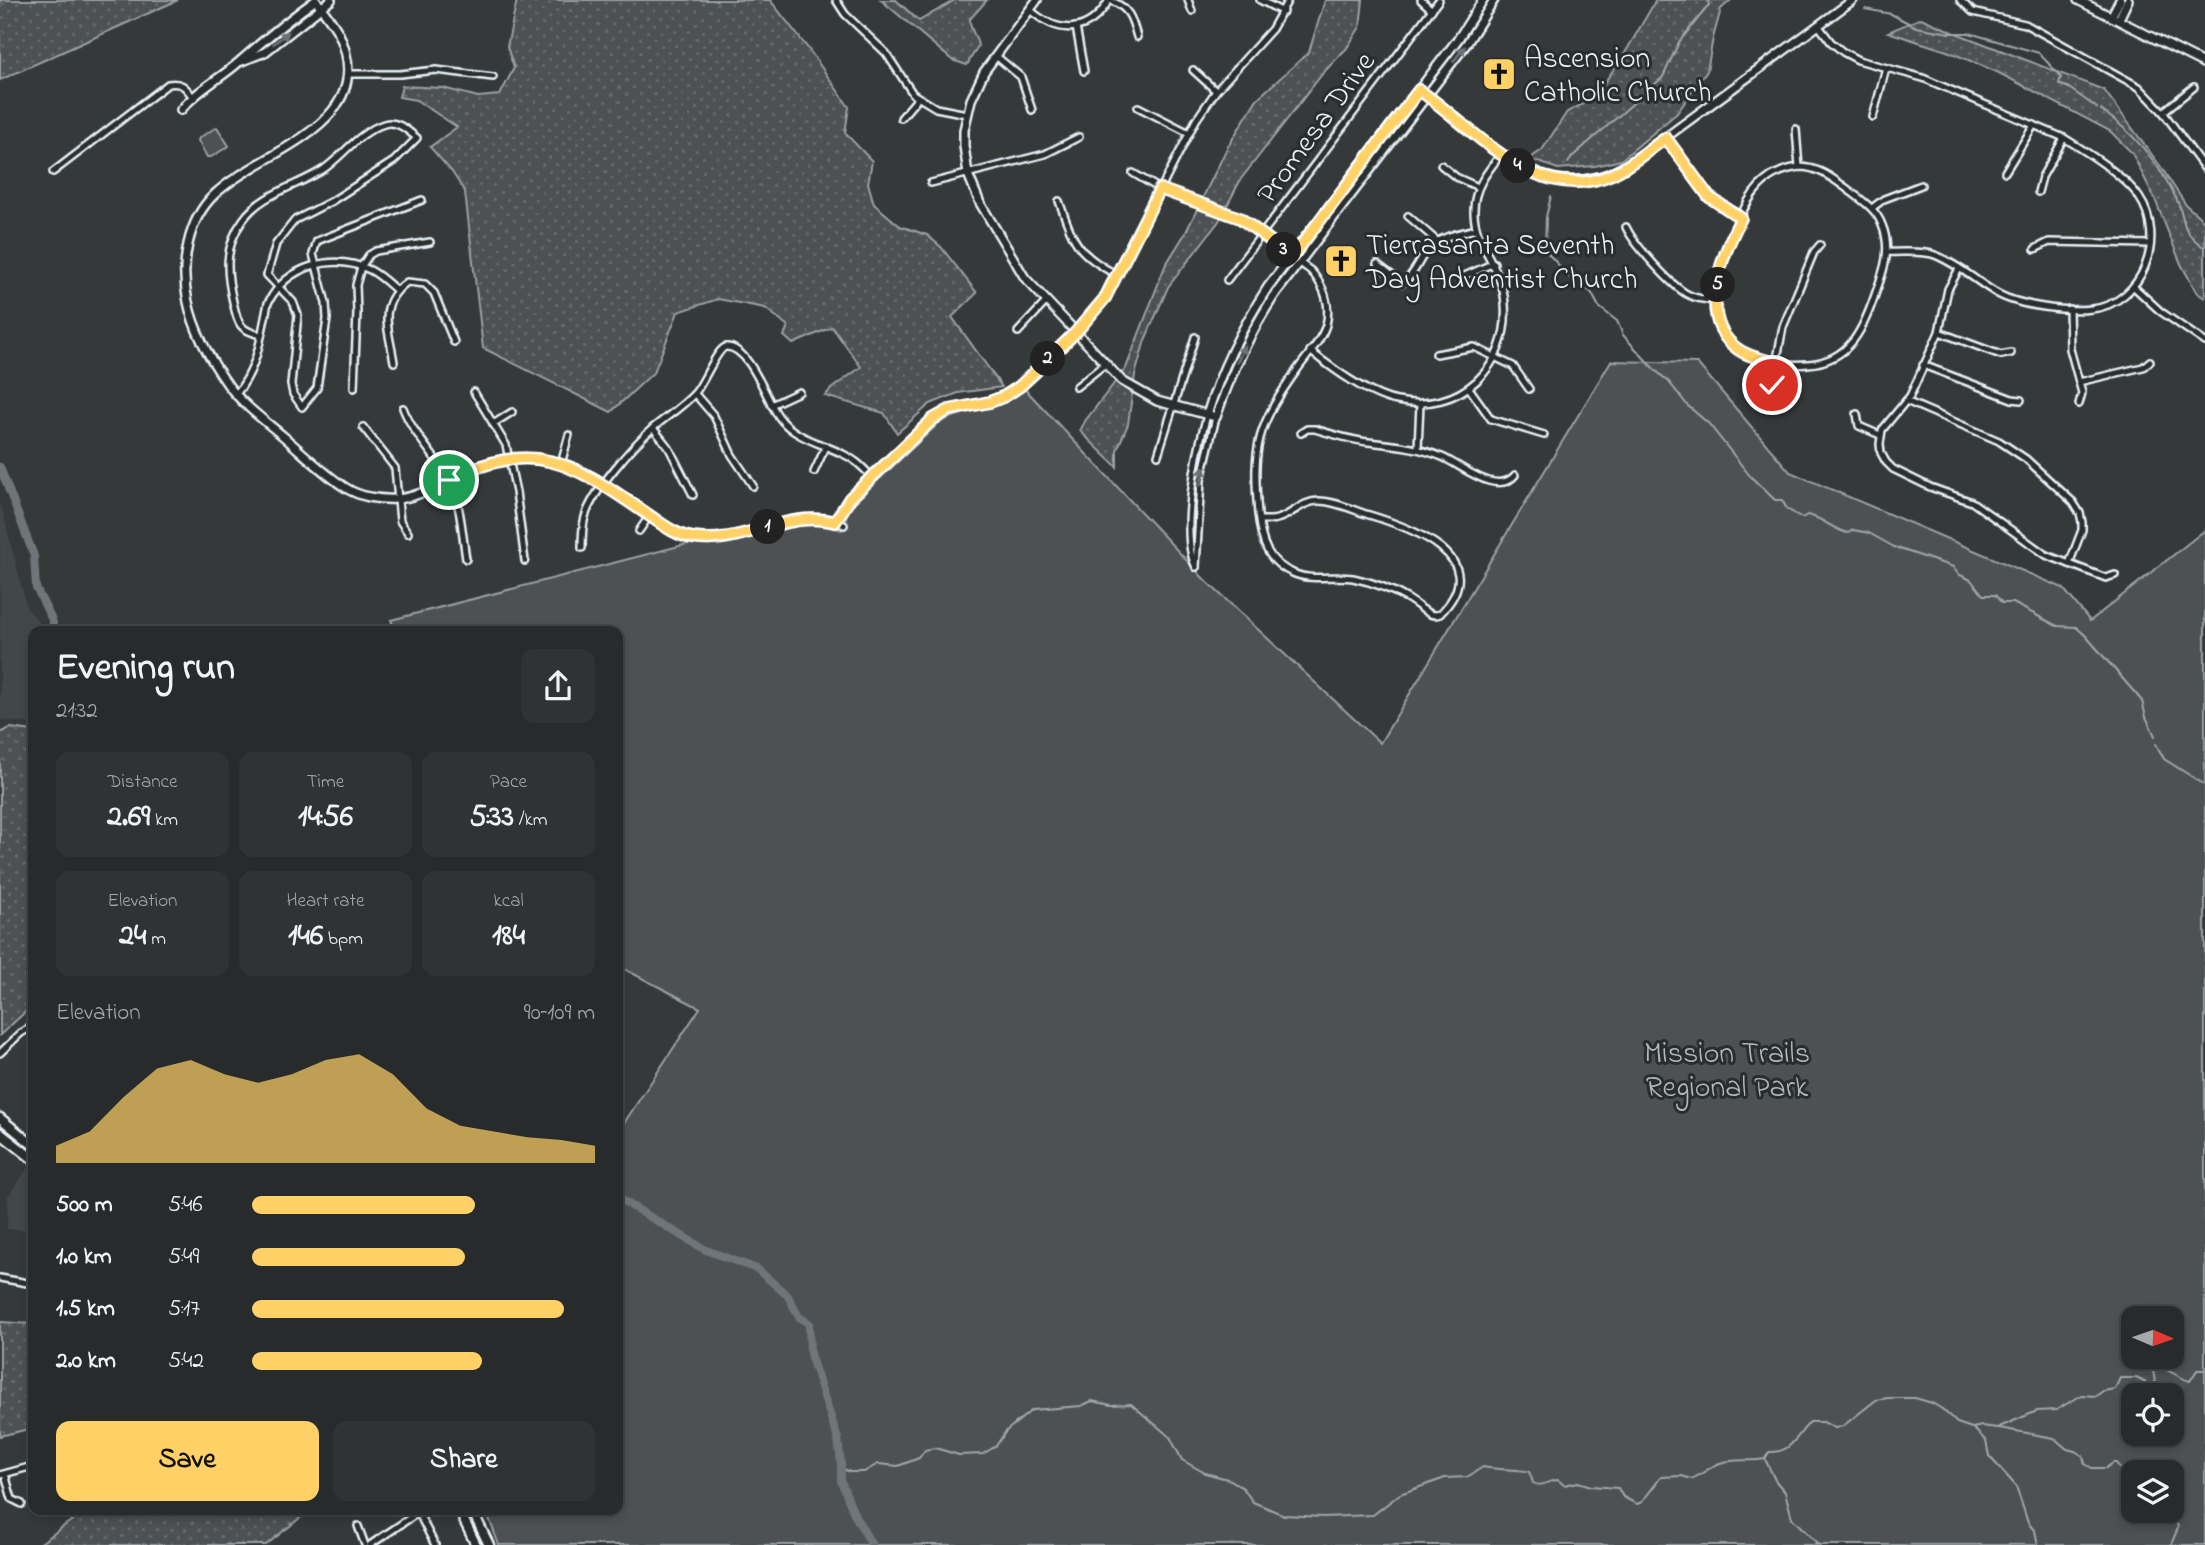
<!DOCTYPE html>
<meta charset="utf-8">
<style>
body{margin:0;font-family:"Indie Flower",sans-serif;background:#303334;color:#f1f3f6;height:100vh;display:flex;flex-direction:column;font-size:26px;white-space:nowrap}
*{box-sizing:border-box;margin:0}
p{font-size:23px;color:#a5a7a9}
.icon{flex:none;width:38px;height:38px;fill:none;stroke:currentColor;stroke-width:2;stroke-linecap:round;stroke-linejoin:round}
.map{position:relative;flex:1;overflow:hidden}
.sheet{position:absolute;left:28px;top:626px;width:595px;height:889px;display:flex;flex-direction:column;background:#282b2c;border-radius:14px;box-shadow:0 4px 10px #0003,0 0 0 2px #444748}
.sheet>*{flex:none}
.needle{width:46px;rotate:92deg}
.fabs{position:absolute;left:2121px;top:1306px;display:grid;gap:14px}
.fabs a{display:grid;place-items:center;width:63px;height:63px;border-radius:14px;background:#282b2c;box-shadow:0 4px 10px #0003,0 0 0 2px #444748;font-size:35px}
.pin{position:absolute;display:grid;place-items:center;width:60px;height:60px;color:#fff;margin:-30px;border:4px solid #fff;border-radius:50%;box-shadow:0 2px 7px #0007}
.km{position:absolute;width:35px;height:35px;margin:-18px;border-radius:50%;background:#222;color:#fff;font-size:19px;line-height:35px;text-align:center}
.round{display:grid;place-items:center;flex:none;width:74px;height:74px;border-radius:14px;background:#303334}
.overview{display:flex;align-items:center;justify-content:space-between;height:119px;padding:0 28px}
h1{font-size:38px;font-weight:700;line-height:52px}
.stats{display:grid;grid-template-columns:repeat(3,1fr);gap:10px;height:119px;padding:7px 28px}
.stats div{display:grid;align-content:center;border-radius:14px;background:#303334;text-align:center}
.stats b{font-size:30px;font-weight:700}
.stats small{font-size:19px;font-weight:400}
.stats p{font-size:19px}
.chart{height:196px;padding:14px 28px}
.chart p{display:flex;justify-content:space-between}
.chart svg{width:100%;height:126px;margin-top:7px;fill:#ffd166;opacity:.7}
.primary-button{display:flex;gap:14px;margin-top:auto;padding:14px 28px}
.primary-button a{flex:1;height:80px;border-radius:14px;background:#ffd166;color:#111;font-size:28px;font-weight:700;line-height:80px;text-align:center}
.primary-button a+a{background:#303334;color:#f1f3f6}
ul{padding:0 28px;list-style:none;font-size:23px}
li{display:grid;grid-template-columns:112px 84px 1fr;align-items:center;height:52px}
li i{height:18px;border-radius:9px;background:#ffd166}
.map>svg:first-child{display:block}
.built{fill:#424647}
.grass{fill:url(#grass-dots);stroke:#9aa1a5;stroke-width:2}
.park{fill:#4d5152;stroke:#9aa1a5;stroke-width:2;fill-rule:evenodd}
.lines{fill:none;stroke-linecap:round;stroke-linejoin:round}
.stream{stroke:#a0a7ac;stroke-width:2}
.river{stroke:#707579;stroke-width:8}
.street-casing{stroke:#e8f1f8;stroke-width:10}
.secondary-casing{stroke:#e8f1f8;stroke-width:12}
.primary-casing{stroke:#e8f1f8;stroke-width:13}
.street{stroke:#2a2d2e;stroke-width:5}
.secondary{stroke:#2a2d2e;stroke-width:7}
.primary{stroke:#2a2d2e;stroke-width:8}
.oneway{fill:#6c7275}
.route-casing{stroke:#fff;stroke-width:14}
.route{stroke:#ffd166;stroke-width:9}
.labels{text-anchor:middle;stroke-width:6;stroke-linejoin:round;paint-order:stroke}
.poi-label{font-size:30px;fill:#e8f1f8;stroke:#2a2d2e;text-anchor:start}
.street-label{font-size:30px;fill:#e8f1f8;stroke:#2a2d2e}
.park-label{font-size:30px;fill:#b2b9be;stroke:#2a2d2e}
</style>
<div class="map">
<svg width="2205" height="1545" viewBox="0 0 2205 1545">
<defs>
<pattern id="grass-dots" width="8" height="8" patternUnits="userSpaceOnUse" patternTransform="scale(1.75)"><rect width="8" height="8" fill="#4d5152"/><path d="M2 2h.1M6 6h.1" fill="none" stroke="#676a6c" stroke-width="1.8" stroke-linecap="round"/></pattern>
</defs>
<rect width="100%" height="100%" fill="#35393a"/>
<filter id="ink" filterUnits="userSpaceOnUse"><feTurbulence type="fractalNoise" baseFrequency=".0143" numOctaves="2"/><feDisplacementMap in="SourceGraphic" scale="14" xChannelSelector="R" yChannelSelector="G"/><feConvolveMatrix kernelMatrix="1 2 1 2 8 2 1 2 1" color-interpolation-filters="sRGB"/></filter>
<g filter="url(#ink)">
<g class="built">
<path d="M0,501l27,107 16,20v4h-10v92l-33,-4z"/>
<path d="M30,1165l3,2v63l-26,-1 1,-33z"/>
</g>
<g class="grass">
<path d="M0,0h178l-178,80z"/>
<path d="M517,0h253l40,51 39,56 -4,26 27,28 -4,22 6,21 26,22 27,9 14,12 36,46 -25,24 50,70 -44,6 -28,11 -33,29 -13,-20 -59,-17 6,-7 30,-22 -29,-40 -39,17 -9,-8 4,-10 -23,-18 -47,-9 -40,13 -24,60 -43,40 -128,-64 -18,-156 -13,-20 -22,-25 27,-20 -41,-27 -17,-3 3,-11 41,2 35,9 22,-2 14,-27 -7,-21z"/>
<path d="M881,0h15l23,21 36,-21h32l-17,19c-1,11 7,16 8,27l-11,19 -15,-5z"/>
<path d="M1325,0h38l-3,27 -13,21 -24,25 -82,106 -22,42 -51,66 -23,53 -10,35 -7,49 -11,26v17l-37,-36 5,-10 41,-53 39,-102 21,-34 41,-84 30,-49 52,-47z"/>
<path d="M1656,0h75l-10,9 -8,29 -6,33 -30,42 -56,47 -26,6 -37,3 -29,-10 13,-9 25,-38 26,-13 32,-46z"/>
<path d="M1921,18l32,14 151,58 57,77 25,38 19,17v76l-8,-5 -16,-29 -27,-67 -22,-44 -22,-22 -113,-59 -50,-21 -59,-19z"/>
<path d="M10,728l23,3v274l-33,30v-302z"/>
<path d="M0,1322l33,2v104l-33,8z"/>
<path d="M86,1510h224l-44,35h-228z"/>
</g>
<g class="park">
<path d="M217,127l12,19 -18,11h-4l-9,-16 1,-3z"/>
<path d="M1611,361l86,2 93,109 273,116 27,33 115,-91v1015h-1706l-13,-35h132v-378l82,-124 -82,-42v-334h-222l-5,-12 300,-77c52,6 101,-32 151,-13l5,-11 -2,-2 9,-14 85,-80c28,-15 61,-12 86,-34l181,192 174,162zM2133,1318h39v38h-39zM2133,1395h39v38h-39zM2133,1472h39v38h-39z"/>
</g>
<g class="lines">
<g class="stream">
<path d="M1865,9l26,5 25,13 34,6h19l70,20 22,24 -2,7 10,4 28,20"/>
<path d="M2101,110c32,22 58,54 75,88 13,26 0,29 29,50"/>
<path d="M1568,163l5,-7 90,-79 16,-35 30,-37 -1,-5"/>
<path d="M1551,196l-5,21 -1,33 27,30 19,12 8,15 18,14 6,14 31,34 15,13 19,24 21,18 41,52 25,24h7l5,9 15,9 5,-3c15,2 26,15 41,18l5,-3 16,3 25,14 59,20 5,7 13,6 12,15h12l7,8h11l44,23 19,1 9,8 57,66 4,16 9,19"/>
<path d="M2156,744l8,15 41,26"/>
<path d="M1973,1428l13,13 3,15 27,30 12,37 7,8 3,14"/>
<path d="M1999,1428l55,10 13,11 8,2 8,5 2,8 7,4h14l7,-5h3l7,9h4c5,-9 10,-8 19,-7l6,7"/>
<path d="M1765,1459l10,21 10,12 7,26 27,27"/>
<path d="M841,1468l9,4h14l14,-8 20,2 21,-8 6,-8 10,-2 24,7 24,-1 13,-8 10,-15 26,-21 49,-4 11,-5 19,4 20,-1 39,33 12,23 23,13 26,7 12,8 10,14 31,13 39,2 50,-2 27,-21 45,-16 22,-1 16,-10c10,3 43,2 46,5 2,3 3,8 4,11 9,5 16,-3 25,-3l6,5 14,-3 13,4 27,2 5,9 14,7 5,-2 19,-25 21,-1 9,3c11,-4 18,-12 29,-16 15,-5 30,-1 45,-4l4,-7c23,1 27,-16 41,-30h13l12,6 8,-2 33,-26 12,-2h27l17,5 10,6 15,14 15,5 10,-2 15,2 40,-17 19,-1 26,-15 14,1 7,-5 12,-2 5,-11h16l17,8 2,-5 -2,-10 6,-4c12,3 19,11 31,14l7,-11h8"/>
<path d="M2171,1545c8,-22 10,-12 0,-35"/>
</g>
<g class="river">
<path d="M0,467l34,89 2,32 17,34 -1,10"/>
<path d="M618,1198l88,52 51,19 31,27 11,21 10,6 1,31 28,85 3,25v17l14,35 17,29"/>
</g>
<g class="street-casing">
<g id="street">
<path d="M836,0l9,14 41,39 27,41 23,14 31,6"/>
<path d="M1109,0c20,7 23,18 28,37"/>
<path d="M1188,0l4,11"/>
<path d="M1260,0l23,12"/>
<path d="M1421,0l11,10"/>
<path d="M1960,0l13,12 52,12 114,63 24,25 42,57"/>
<path d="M1030,10c29,25 59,25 79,-10"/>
<path d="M1818,25l13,17 12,10 15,8 65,18 141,60c23,14 60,37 75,59 28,41 4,106 -47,112 -24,3 -72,-3 -94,-15 -21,-12 -40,-30 -63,-39 -14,-5 -34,-2 -48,-3"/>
<path d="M1076,27l8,44"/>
<path d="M996,56l25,21 11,33"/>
<path d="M1193,70l23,21"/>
<path d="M347,74h53l36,-4 57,7"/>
<path d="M1138,107l51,26"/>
<path d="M2163,112l31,-25"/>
<path d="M1873,117l13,-49"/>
<path d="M901,118l17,-20"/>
<path d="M1796,129l3,38"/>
<path d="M1441,165l15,12 22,10"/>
<path d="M1799,167c19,0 32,10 47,21 14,11 30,20 36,37 10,24 2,45 -6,67 -12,35 -25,69 -68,72 -38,3 -91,-9 -93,-56 0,-22 7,-43 14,-62 7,-21 18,-51 36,-65 9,-8 21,-12 34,-14z"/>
<path d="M53,172l115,-88c13,-2 17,2 24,12"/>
<path d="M2005,172l29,-47"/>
<path d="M1133,173l27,16 80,29 71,53c13,15 20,34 15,54 -5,16 -19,31 -29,45 -40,56 -45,75 -39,144 3,27 9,49 37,60 17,7 39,1 58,4 19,4 38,11 55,21 7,4 14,11 22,15 5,2 6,1 10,0 56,-57 -30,-87 -74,-100 -15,-5 -32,-13 -47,-13 -16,0 -25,12 -39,17 -7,3 -14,2 -21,2"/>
<path d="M931,183l114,-29 34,-17"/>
<path d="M2038,192l4,-15 22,-39"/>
<path d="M1059,201c15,42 17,52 58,74"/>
<path d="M1872,208l12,-9 37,-14"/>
<path d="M1408,216l29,25"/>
<path d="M1626,227c7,16 47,61 63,68 8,4 17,5 26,6"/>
<path d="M2035,249l14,-7 101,2"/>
<path d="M1377,264l25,19c13,-7 17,-25 27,-35 12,-12 31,-15 47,-19"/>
<path d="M1959,269l-11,20 -9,43 -29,64 -28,34 -2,14 1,9 5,9 7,7 37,18 42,15 74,53 60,23 9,-3"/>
<path d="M1462,277l32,-14"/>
<path d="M1227,280l212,-280"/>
<path d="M2134,287l26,24 45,31"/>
<path d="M2069,309l1,40 12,44 -3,11"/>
<path d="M1018,332l28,-30"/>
<path d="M1076,332l29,-34 91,-178 20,-29 56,-62 16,-29"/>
<path d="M1939,332l62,23 10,-2"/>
<path d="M261,335c-23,-5 -23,-12 -28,-33 -7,-30 -9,-56 10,-82 18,-27 56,-34 81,-51 19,-14 37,-38 60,-45 13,-4 23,6 33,14l-23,23 -62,40 -37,19 -19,24 -9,31 26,27 5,13 -7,69 2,10 9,13 15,-19 10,-69 -1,-16 -13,-49 4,-13 105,-41"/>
<path d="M1310,351c23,18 59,45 87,50 63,13 113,-34 108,-97 -2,-37 -32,-60 -31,-94 0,-23 14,-39 27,-56"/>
<path d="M1436,354l38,-7 39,19 16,23"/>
<path d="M394,362c-5,-33 -18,-57 13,-80l18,2 9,9 20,49"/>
<path d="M1923,365l89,34 9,1"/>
<path d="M2079,382l64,-15 7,-6"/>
<path d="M1772,385l11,-58 31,-75 6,-7"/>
<path d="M1076,387l29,-23"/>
<path d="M354,388l3,-75 -1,-28 5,-18 8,-12 7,-4 54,-9"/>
<path d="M1469,388l22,31 53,16"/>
<path d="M474,392l32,53 10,47 9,69"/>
<path d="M236,394c22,-25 25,-59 32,-91 19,-38 65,-50 102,-33 10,5 18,13 26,20"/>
<path d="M695,394l19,22 18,39 21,31"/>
<path d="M1906,401l93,40 27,18 47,43 7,11 2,9v8l-13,34"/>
<path d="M771,405l28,-13"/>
<path d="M403,408c10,26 31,46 45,70 13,24 14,55 18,81"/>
<path d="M1857,414l2,12 21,9"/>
<path d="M493,424l19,-12"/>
<path d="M363,427l32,41 5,53 8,12"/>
<path d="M653,428l16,20 24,47"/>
<path d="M1301,433l6,-4h8c17,5 35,11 53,13 26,3 50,5 74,15 19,8 55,40 73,18"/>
<path d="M1418,448l2,-44"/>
<path d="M1158,455l37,-118"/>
<path d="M561,464l8,-29"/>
<path d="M814,472l12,-26"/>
<path d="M835,521l9,4"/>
<path d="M639,531l11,-16"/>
<path d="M582,548c0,-10 0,-21 3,-31 7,-25 48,-72 68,-89 13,-11 29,-21 41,-34 9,-9 23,-46 32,-47 24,-1 41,55 53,70 15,21 42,26 64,37 12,5 20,14 29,23"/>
<path d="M1196,567c-17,-31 1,-117 11,-152"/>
<path d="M1196,567l5,-87 15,-63"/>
<path d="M0,1053l21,-20 12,-7"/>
<path d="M0,1278l33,6"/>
<path d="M5,1474l7,25 10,5"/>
<path d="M0,1475l33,-9"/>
<path d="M417,1510l18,35"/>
<path d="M358,1526l7,19"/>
<path d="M370,1545l52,-35"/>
</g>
</g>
<g class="secondary-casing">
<g id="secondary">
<path d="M316,0c7,11 17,22 23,34 42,91 -76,115 -124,160 -28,26 -35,72 -27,108 6,29 23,59 40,83 15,20 37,36 55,51 21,18 41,38 63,52 14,9 34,12 51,11 25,-2 46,-18 69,-28 25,-11 52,-14 79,-11 40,5 75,35 107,57 11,8 22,16 35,20 47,13 97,-28 148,-16l15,-23 83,-79c24,-14 45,-12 69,-22 26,-11 53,-45 74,-65"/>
<path d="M1037,0l-53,72 -13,28 -7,30v16l4,28 12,29 45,75 97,103 35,20 59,16c15,-44 34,-85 60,-124l191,-250 27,-43"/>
<path d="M2078,0l127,64"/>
<path d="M2112,15l8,-15"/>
<path d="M2119,19l9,-19"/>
<path d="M242,61l23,-9 66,-52"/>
<path d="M1419,90c66,45 116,121 205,78l229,-168"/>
<path d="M181,110c16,-20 39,-31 58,-48 25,-22 50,-43 77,-62"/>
<path d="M1666,138l43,59 32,21"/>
<path d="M1207,415c14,-46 35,-88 61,-128l190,-248 25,-39"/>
</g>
</g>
<g class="primary-casing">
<g id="primary">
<path d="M0,1118l33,27"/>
<path d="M0,1133l33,26"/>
<path d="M459,1510l17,35"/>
<path d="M472,1510l17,35"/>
</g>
</g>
<use href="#street" class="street"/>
<use href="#secondary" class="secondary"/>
<use href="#primary" class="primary"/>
</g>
<defs><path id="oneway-solid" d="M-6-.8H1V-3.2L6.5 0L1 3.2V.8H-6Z" transform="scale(1.75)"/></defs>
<g class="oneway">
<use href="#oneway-solid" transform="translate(281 38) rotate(-38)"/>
<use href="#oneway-solid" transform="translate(1459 54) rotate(-53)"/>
<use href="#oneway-solid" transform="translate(1241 354) rotate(-64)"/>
<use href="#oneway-solid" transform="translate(1202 476) rotate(-81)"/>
</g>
</g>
<g class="lines" filter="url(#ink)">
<g class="route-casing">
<path id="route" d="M449,480c83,-42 122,-18 192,30 16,10 32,25 52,28 49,8 93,-29 142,-16l15,-24 83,-79 16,-9 41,-8 15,-6 15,-10 56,-54 29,-34 55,-109 80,29 52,39 127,-167c56,38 117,118 193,84 20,-9 36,-24 54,-36l43,59 32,21c-19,37 -46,102 -2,132 10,7 24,9 36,13l-3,22"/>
</g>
<use href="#route" class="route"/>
</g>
<defs>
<g id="church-square" transform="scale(1.75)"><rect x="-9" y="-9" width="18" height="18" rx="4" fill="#ffd166" stroke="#2a2d2e"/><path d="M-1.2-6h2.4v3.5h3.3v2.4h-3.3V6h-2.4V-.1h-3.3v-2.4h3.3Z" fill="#111"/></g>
</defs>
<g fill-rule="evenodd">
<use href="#church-square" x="1499" y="74"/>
<use href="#church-square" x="1341" y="261"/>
</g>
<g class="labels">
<g class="poi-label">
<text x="1524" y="67">Ascension<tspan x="1524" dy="34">Catholic Church</tspan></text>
<text x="1366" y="254">Tierrasanta Seventh<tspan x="1366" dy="34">Day Adventist Church</tspan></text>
</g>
<g class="street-label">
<text transform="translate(1315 127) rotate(-54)" y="10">Promesa Drive</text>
</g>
<g class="park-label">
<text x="1727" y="1062">Mission Trails<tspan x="1727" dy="34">Regional Park</tspan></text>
</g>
</g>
</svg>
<div class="fabs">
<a><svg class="needle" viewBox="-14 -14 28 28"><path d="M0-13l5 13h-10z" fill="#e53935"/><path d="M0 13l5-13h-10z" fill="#a5a7a9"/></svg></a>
<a><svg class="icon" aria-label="locate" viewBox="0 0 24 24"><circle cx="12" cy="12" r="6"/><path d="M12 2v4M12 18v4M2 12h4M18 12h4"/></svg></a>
<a><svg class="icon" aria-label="layers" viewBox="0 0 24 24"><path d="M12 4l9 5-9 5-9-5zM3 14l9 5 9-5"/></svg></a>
</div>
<div class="pin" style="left:449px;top:480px;background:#1e9e55"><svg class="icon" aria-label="arrive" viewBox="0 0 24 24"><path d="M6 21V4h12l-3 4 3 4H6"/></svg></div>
<div class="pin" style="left:1772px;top:385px;background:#d93025"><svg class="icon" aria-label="check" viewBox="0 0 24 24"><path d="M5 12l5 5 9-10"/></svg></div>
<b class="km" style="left:768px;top:527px">1</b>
<b class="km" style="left:1048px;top:359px">2</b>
<b class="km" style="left:1284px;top:250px">3</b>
<b class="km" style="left:1518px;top:166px">4</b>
<b class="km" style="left:1718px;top:285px">5</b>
<section class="sheet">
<div class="overview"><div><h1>Evening run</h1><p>21:32</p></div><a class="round"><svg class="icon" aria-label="share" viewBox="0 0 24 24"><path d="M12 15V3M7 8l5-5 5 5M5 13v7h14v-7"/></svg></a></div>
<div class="stats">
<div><p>Distance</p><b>2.69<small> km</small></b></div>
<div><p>Time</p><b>14:56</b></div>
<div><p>Pace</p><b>5:33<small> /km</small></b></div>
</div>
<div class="stats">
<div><p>Elevation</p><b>24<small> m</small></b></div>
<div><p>Heart rate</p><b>146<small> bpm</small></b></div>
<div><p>kcal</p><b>184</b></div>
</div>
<div class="chart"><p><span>Elevation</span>90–109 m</p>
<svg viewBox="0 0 160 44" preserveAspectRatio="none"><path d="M0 44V38L10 33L20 21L30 11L40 8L50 13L60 16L70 13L80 8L90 6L100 13L110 25L120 31L130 33L140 35L150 36L160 38V44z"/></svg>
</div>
<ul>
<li><b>500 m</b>5:46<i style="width:65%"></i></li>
<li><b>1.0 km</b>5:49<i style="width:62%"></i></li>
<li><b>1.5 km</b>5:17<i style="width:91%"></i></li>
<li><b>2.0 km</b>5:42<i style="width:67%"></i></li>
</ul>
<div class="primary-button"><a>Save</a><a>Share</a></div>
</section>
</div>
